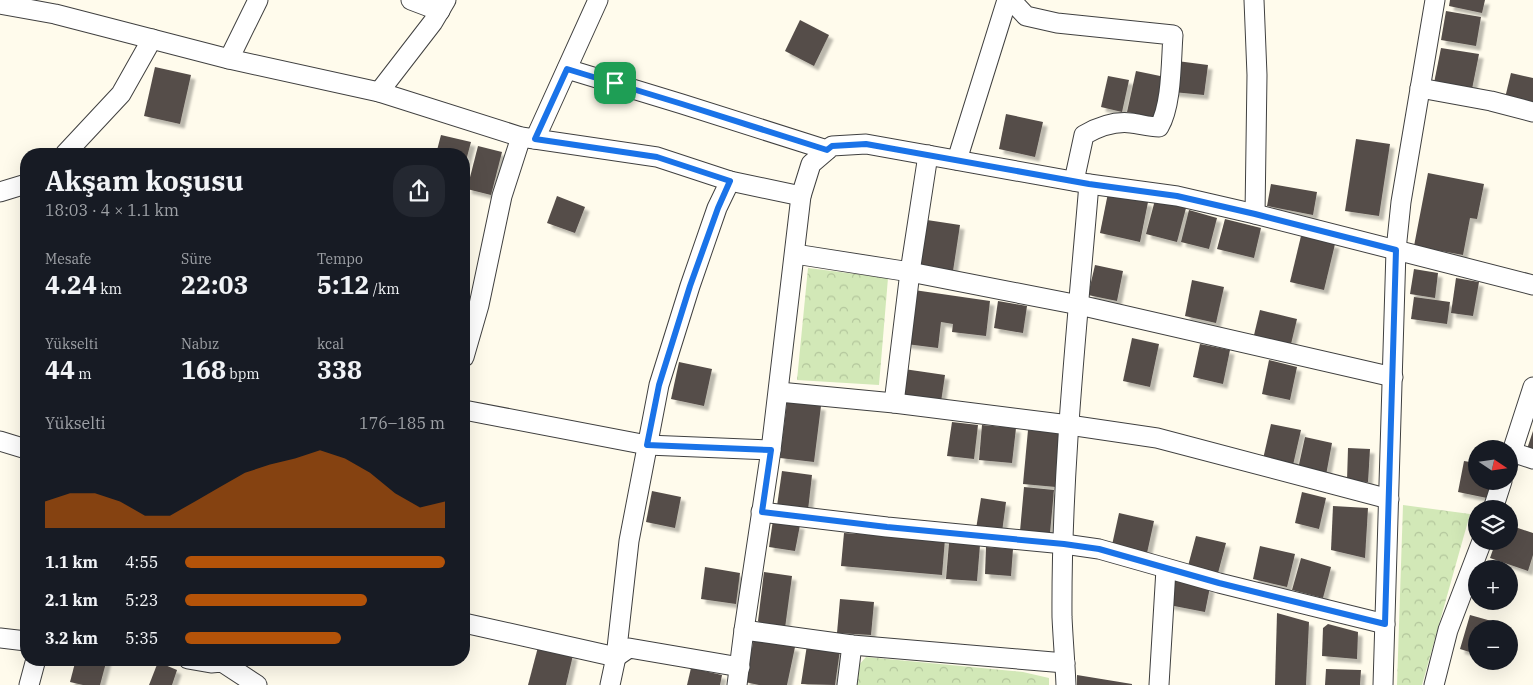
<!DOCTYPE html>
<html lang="tr">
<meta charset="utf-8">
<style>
body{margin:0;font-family:"IBM Plex Serif",serif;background:#242831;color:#f1f3f6;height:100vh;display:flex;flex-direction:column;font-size:19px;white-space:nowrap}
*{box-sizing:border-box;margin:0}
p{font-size:16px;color:#9ea1a6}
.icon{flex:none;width:28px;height:28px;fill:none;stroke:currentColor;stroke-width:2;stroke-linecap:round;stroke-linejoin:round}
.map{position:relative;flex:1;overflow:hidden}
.panel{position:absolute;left:20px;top:148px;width:450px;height:518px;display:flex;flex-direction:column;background:#171b24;border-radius:20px;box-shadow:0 5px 20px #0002}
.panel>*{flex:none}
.needle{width:32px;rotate:103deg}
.buttons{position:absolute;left:1468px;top:440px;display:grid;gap:10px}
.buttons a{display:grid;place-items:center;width:50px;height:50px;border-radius:50%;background:#171b24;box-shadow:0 5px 20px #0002;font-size:25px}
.pin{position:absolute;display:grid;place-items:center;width:42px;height:42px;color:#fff;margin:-21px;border-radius:10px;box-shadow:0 2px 8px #0006}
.round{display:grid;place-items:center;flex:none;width:52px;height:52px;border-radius:20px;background:#242831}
.head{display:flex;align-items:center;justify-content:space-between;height:85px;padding:0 25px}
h1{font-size:28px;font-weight:800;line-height:38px}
.metrics{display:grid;grid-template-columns:repeat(3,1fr);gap:8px;height:85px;padding:5px 25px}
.metrics div{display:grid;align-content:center}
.metrics b{font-size:25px;font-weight:800}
.metrics small{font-size:14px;font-weight:400}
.metrics p{font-size:14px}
.chart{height:140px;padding:10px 25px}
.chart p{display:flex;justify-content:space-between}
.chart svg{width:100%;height:90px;margin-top:5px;fill:#b45309;opacity:.7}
ul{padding:0 25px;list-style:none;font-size:16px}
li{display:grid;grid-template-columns:80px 60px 1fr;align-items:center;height:38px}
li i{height:12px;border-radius:6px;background:#b45309}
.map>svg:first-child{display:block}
.park{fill:url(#park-crowns)}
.building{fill:#554d49;filter:url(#shadow)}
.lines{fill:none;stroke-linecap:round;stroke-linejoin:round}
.minor-casing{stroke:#404040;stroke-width:21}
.minor{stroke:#fff;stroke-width:19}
.route-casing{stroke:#fff;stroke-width:10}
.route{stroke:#1a73e8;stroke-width:6}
</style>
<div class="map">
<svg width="1533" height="685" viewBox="0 0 1533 685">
<defs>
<pattern id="park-crowns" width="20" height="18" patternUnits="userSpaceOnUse" patternTransform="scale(1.25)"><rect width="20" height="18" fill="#d2e8b7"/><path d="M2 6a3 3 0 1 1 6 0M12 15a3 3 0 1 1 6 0" fill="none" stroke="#b3c69c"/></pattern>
<filter id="shadow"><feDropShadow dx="4.5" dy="4.5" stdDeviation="1" flood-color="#0004"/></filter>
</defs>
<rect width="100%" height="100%" fill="#fffbec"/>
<g class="park">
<path d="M808,268l80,10 -9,107 -82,-5z"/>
<path d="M1403,505l67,9 -48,171h-25z"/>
<path d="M866,657l157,15 26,6v7h-192l1,-19z"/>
</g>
<g class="building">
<path d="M1450,0h35l-3,13 -33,-7z"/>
<path d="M1446,11l35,6 -5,29 -35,-6z"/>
<path d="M800,20l29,15 -15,31 -29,-15z"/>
<path d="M1441,48l38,6 -7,35 -38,-6z"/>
<path d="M1177,61l31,4 -4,30 -31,-3z"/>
<path d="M155,67l36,8 -11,49 -36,-8z"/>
<path d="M1136,71l29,6 -8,41 -30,-6z"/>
<path d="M1511,73l22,5v27l-28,-7z"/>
<path d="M1108,76l21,4 -7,32 -21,-5z"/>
<path d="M1006,114l37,8 -8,35 -36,-8z"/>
<path d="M441,135l30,7 -7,26v-14h-28z"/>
<path d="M1356,139l34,5 -11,72 -34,-5z"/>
<path d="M478,146l24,6 -11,43 -24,-6z"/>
<path d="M1428,173l56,11 -7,35 -7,-1 -7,37 -49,-9z"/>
<path d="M1271,184l46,8 -4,23 -46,-9z"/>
<path d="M1108,193l40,9 -8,40 -40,-9z"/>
<path d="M557,196l28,11 -10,26 -28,-10z"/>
<path d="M1155,200l31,8 -9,34 -31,-8z"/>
<path d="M1189,210l28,8 -8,31 -28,-7z"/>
<path d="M1225,219l36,9 -7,30 -37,-9z"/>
<path d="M927,220l33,5 -7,46 -33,-4z"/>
<path d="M1301,236l34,8 -11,46 -34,-8z"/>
<path d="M1095,265l28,6 -6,30 -29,-6z"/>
<path d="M1414,269l24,4 -3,25 -25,-4z"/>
<path d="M1456,278l23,4 -6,34 -22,-3z"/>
<path d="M1192,280l32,7 -8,36 -31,-7z"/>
<path d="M914,290l76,11 -4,35 -34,-4 1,-8 -12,-2 -3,26 -32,-4z"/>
<path d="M1414,297l36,5 -3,22 -36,-5z"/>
<path d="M998,301l29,5 -4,27 -29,-5z"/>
<path d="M1260,310l37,9 -6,25 -37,-9z"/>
<path d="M1132,338l27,6 -9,43 -27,-6z"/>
<path d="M1200,344l30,6 -7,34 -30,-7z"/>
<path d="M1269,360l28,7 -7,33 -28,-6z"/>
<path d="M679,362l33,7 -8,37 -33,-7z"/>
<path d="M904,369l41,6 -4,27 -41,-6z"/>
<path d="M787,402l34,4 -7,56 -34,-4z"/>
<path d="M952,422l26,3 -4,34 -27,-3z"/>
<path d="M1271,424l30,6 -8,35 -30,-6z"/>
<path d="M982,425l34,3 -4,35 -33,-3z"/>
<path d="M1028,430l34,3 -6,54 -33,-3z"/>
<path d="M1533,431v20l-6,-2z"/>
<path d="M1305,437l27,6 -6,32 -28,-6z"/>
<path d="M1348,448l22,1 -2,33 -21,-1z"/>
<path d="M1464,461l12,2v18h15l-4,17 -29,-6z"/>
<path d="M782,471l30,4 -4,35 -31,-4z"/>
<path d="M1024,487l30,3 -4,43 -30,-2z"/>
<path d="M652,491l29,6 -6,31 -29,-6z"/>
<path d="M1302,492l24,6 -7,31 -24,-6z"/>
<path d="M981,498l25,4 -4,30 -26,-3z"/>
<path d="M1333,506l35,2 -3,50 -34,-8z"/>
<path d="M1119,513l35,8 -7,32 -35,-8z"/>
<path d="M773,520l27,5 -5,26 -26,-4z"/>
<path d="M1509,525l24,8v22l-5,16 -38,-13 6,-17h13z"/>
<path d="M844,533l101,6 -3,36 -101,-9z"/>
<path d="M1196,536l30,7 -8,30 -30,-7z"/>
<path d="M949,543l31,2 -3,36 -31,-2z"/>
<path d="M1260,546l35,8 -8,33 -34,-8z"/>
<path d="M986,547l27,2 -2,27 -26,-2z"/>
<path d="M1301,558l30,9 -8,31 -31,-8z"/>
<path d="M705,567l35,6 -4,31 -35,-5z"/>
<path d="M764,572l28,4 -7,52 -23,-3 -4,-4z"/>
<path d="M1174,580l36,7 -5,25 -36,-7z"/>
<path d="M840,599l34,3 -3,33 -34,-2z"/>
<path d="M1277,613l32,9 -3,63h-31z"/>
<path d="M1470,615l25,7 -2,7h-17v25l-16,-5z"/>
<path d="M1328,624l30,8 -1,27 -35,-3 1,-28z"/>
<path d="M754,638l41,9 -8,38h-28l-14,-3z"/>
<path d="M807,645l33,5 -5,35 -34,-1z"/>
<path d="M538,647l35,8 -7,30h-38z"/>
<path d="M76,659h31l-7,26h-17l-13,-3z"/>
<path d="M158,662l19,8 -5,15h-23z"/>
<path d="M691,668l31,7 -2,10h-33z"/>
<path d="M1326,669l35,1 -1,15h-35z"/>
<path d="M1077,675l55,9v1h-55z"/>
</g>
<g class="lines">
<g class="minor-casing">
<g id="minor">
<path d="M411,0l29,11"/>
<path d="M1011,0l15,16 31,7 116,12c-2,26 -1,70 -14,92 -10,0 -19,-3 -28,-4 -16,-2 -33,4 -47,12l-10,46"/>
<path d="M1254,0l3,75 -2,139"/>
<path d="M0,4l55,10 174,45 150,33 142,45 136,20 73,24 71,15"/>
<path d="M229,59l29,-59"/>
<path d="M567,69l115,35 145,46"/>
<path d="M1420,88l71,13 42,11"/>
<path d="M379,92l54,-70 13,-22"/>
<path d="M535,139l63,-139"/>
<path d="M65,154l56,-60 31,-55"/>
<path d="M957,160l50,-160"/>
<path d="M0,192l26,-8"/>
<path d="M795,254l115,18 169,33 314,72"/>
<path d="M464,357l15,-52 23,-109 19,-59"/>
<path d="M779,392l115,11 175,22 88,13 232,61"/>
<path d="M894,403l16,-131 18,-117"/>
<path d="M464,410l183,35 124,5"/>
<path d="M0,441l26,8"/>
<path d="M1512,452l21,7"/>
<path d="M1509,461l24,-74"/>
<path d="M1493,509l9,-28"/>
<path d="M761,512l126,15 177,17 35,5 120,34 166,41"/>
<path d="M464,623l152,34 13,-9 111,19"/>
<path d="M744,630l108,15 213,18"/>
<path d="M0,638l26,3"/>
<path d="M188,659l23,4 11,-1 35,23"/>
<path d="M29,685l7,-26"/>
<path d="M610,685l6,-28 13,-116 30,-156 31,-99 27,-78 13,-27"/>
<path d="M737,685l7,-55 27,-180 30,-254 10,-32 21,-18 34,-2 223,40 88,12 78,18 278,71"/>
<path d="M847,685l5,-40"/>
<path d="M1066,685c-1,-23 -3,-46 -4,-68 -1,-144 15,-290 27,-433"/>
<path d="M1159,685l7,-116"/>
<path d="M1383,685l13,-435 5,-48 34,-202"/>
<path d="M1434,685l14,-55 34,-89"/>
</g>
</g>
<use href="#minor" class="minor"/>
</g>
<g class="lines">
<g class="route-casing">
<path id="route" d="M567,69l115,35 145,46 5,-4 34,-2 223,40 88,12 78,18 141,36 -11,374 -166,-41 -120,-34 -35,-5 -177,-17 -125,-15 9,-62 -124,-5 12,-60 31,-99 28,-78 12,-27 -73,-24 -122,-18z"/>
</g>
<use href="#route" class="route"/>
</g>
</svg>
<div class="buttons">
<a><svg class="needle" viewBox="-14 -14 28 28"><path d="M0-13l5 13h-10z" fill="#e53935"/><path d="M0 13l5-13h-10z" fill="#9ea1a6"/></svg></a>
<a><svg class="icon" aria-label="layers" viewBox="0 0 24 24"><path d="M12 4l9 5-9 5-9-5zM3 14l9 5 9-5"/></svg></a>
<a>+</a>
<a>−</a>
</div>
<div class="pin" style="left:615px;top:83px;background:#1e9e55"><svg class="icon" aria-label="arrive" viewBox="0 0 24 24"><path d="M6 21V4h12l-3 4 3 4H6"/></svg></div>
<section class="panel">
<div class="head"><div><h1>Akşam koşusu</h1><p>18:03 · 4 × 1.1 km</p></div><a class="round"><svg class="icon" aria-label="share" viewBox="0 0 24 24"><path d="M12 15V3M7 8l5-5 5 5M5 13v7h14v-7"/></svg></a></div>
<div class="metrics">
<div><p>Mesafe</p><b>4.24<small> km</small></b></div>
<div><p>Süre</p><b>22:03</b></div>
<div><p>Tempo</p><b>5:12<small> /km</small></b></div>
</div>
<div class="metrics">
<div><p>Yükselti</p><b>44<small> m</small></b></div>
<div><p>Nabız</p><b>168<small> bpm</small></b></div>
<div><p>kcal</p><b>338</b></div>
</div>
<div class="chart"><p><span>Yükselti</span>176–185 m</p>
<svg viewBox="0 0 160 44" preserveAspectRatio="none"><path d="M0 44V31L10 27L20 27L30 31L40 38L50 38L60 31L70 24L80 17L90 13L100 10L110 6L120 10L130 17L140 27L150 34L160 31V44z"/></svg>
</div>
<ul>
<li><b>1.1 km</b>4:55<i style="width:100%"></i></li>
<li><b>2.1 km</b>5:23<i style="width:70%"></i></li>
<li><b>3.2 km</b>5:35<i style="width:60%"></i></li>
</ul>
</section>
</div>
